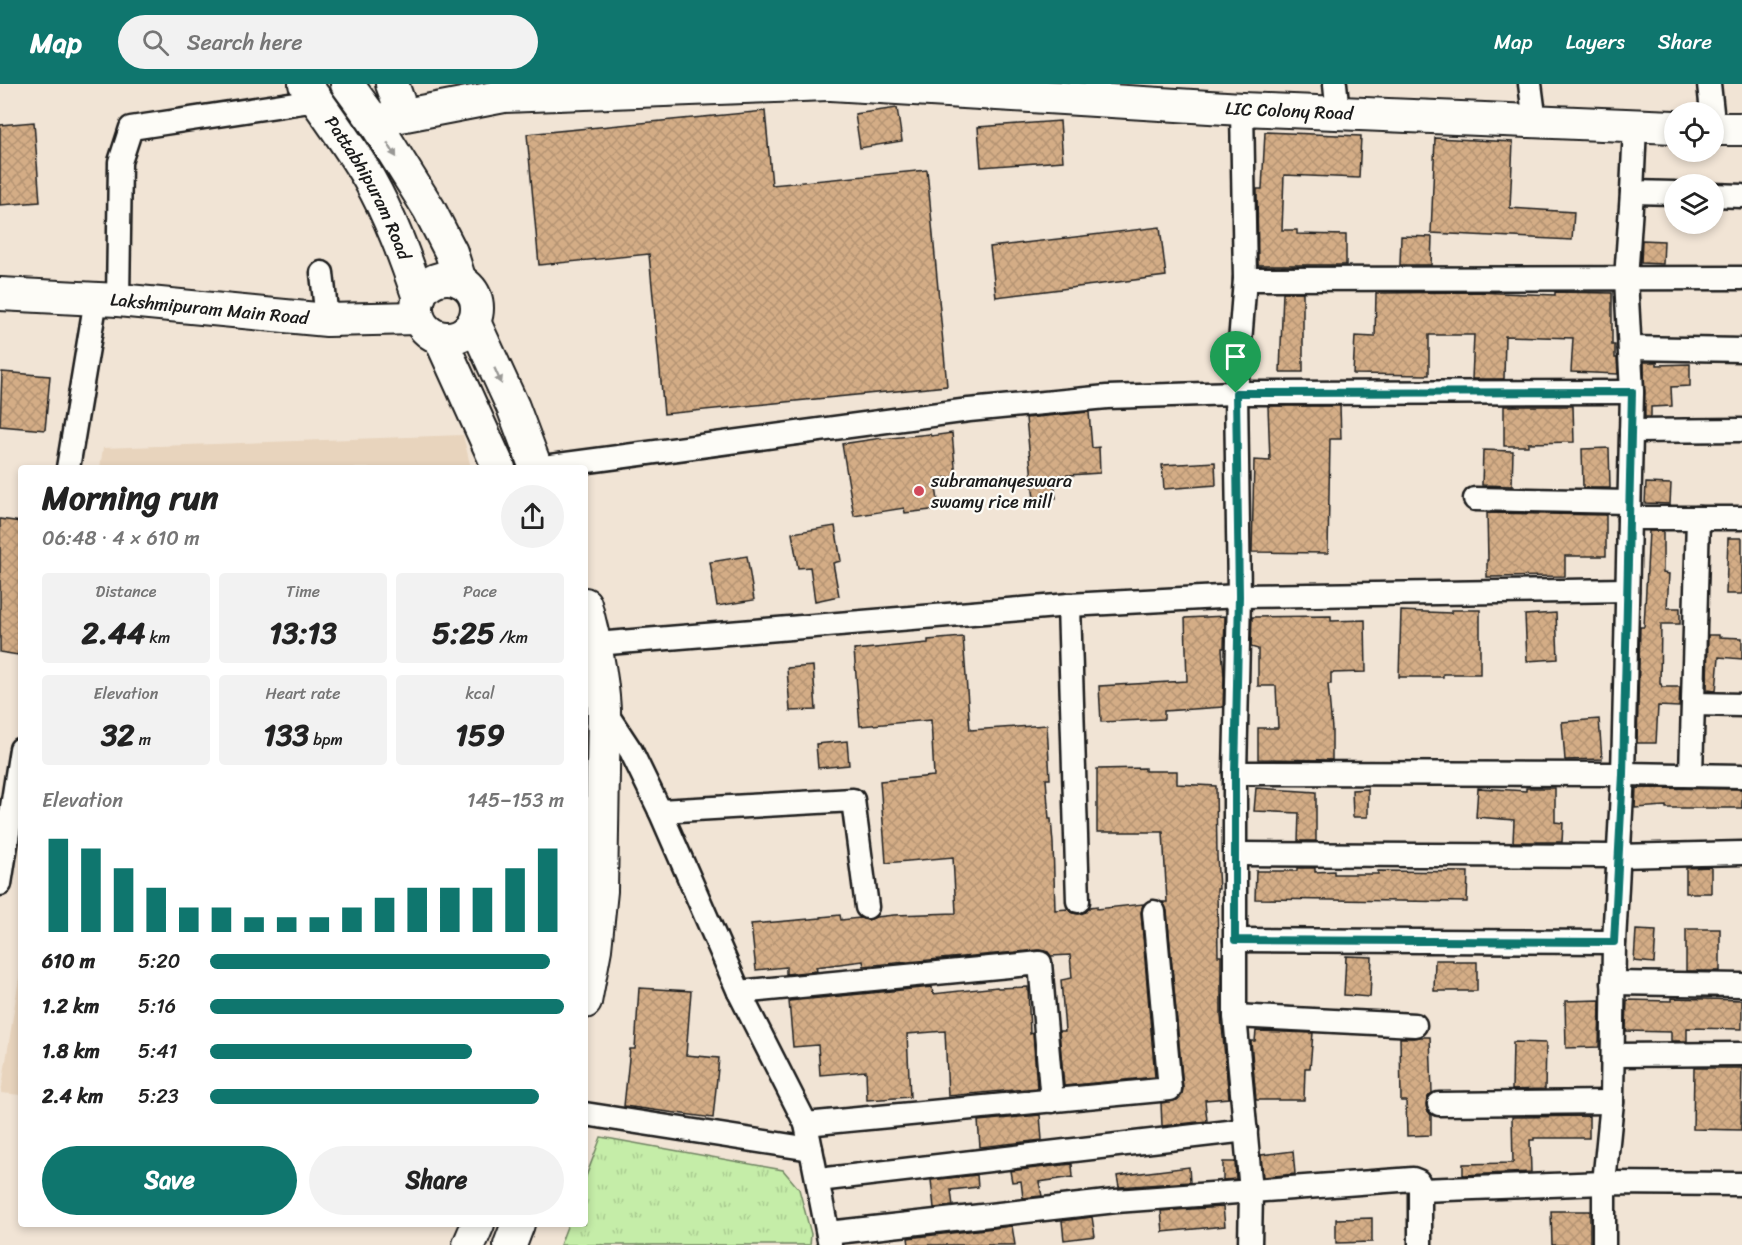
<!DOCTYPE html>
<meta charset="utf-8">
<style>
body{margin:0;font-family:Sriracha,sans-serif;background:#f2f2f2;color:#222;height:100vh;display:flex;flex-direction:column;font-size:22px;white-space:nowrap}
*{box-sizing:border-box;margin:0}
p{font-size:20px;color:#767676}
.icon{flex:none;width:33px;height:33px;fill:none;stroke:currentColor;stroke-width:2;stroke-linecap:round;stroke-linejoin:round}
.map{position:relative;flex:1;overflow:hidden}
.details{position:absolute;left:18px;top:381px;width:570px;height:762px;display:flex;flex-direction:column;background:#fff;border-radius:6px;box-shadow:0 3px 9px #0003}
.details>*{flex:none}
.controls{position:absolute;left:1664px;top:18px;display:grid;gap:12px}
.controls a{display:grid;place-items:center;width:60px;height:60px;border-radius:50%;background:#fff;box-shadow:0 3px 9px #0003;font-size:30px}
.pin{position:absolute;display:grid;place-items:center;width:51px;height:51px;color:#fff;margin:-62px -26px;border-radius:50% 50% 50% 0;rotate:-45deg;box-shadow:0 0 6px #0007}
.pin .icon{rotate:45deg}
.round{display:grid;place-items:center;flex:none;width:63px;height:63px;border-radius:32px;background:#f2f2f2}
.overview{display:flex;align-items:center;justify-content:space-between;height:102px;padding:0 24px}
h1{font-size:33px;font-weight:700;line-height:45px}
.metrics{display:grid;grid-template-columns:repeat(3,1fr);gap:9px;height:102px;padding:6px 24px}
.metrics div{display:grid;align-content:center;border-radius:6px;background:#f2f2f2;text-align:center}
.metrics b{font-size:30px;font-weight:700}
.metrics small{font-size:16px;font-weight:400}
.metrics p{font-size:16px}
.chart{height:168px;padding:12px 24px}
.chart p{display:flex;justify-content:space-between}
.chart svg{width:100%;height:108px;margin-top:6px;stroke:#0f766e;stroke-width:6}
.primary-button{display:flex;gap:12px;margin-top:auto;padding:12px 24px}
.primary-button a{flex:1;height:69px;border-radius:36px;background:#0f766e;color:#fff;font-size:24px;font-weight:700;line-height:69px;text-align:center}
.primary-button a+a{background:#f2f2f2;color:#222}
ul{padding:0 24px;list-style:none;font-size:20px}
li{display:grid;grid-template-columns:96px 72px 1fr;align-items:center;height:45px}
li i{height:15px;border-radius:8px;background:#0f766e}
header{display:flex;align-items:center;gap:36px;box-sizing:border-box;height:84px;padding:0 30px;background:#0f766e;color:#fff}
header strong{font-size:28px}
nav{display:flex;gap:33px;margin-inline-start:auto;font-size:21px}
.search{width:420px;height:54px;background:#f2f2f2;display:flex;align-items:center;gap:15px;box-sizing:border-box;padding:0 21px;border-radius:33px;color:#767676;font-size:22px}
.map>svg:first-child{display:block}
.built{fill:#e8d4bd}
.park{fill:url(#park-tufts);stroke:#708462;stroke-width:1.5}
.building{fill:url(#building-cross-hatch);stroke:#1c1c1c;stroke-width:1.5}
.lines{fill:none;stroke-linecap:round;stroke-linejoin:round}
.street-casing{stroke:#1c1c1c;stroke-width:27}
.secondary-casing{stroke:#1c1c1c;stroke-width:36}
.street{stroke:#fdfcf7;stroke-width:22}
.secondary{stroke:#fdfcf7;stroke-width:32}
.oneway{fill:#989794}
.route-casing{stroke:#fff;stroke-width:12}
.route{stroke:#0f766e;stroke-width:8}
.poi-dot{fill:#d1495b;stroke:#fdfcf7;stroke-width:2}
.labels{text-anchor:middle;stroke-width:4.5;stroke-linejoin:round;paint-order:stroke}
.street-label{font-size:18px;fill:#1c1c1c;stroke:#fdfcf7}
.poi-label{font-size:18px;fill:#1c1c1c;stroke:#fdfcf7;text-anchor:start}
</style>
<header>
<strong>Map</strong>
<div class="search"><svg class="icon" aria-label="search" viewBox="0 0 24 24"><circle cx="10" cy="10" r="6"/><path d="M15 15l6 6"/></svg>Search here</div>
<nav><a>Map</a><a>Layers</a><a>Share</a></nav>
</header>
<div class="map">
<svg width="1742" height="1161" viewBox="0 0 1742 1161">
<defs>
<pattern id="park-tufts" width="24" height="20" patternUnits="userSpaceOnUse" patternTransform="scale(1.5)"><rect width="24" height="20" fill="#c5eda8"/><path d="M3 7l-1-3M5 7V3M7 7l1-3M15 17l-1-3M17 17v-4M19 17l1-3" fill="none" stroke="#a9cb90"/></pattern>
<pattern id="building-cross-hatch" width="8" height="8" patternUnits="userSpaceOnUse" patternTransform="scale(1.5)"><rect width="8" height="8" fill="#d4ad86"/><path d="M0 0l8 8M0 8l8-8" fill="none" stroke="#b59473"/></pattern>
</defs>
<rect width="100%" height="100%" fill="#f1e4d5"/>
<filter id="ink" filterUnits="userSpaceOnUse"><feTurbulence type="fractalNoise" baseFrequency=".0167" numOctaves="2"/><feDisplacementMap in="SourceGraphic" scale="12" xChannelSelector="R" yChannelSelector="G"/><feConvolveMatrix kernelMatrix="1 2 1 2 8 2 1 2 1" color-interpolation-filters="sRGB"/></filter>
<g filter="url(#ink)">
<g class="built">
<path d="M463,351l8,33h-371l3,-20z"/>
<path d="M21,881v130l-20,-2z"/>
</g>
<path class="park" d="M601,1053l182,33 16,19 12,45 -1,11h-250l8,-21h17v-45z"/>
<g class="building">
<path d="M897,24l5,33 -42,7 -5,-34z"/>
<path d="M765,27l7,74 155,-15 20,216 -283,28 -15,-160 -110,11 -12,-131z"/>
<path d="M1060,37l3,40 -82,6 -3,-40z"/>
<path d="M34,38l6,80 -40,3v-80z"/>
<path d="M1265,48l96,4 -2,42 -75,-3 -2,55h15v4l49,1v30h-88l-1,-76h5z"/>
<path d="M1435,54l78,4 -3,66 64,4 -2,28 -141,-7z"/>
<path d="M1160,143l6,49 -170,21 -6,-50z"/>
<path d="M1401,152l31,1 -1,28h-31z"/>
<path d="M1642,156l22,1 -1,23 -22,-1z"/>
<path d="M1283,208h20v80h-23z"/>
<path d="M1475,208l80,3v-3l57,1v52h3v13h2l1,16 -47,-2 2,-34 -68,-2 -1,43h-32l2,-44h-45v40l-76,-1 2,-38 20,1 1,-44z"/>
<path d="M1644,278h13v3l33,-1v22l-19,1 1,19 -21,1v10h-6z"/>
<path d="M2,288l48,4 -5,54 -45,-4z"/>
<path d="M1268,322h72l1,33h-11l-2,114 -76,-1 2,-92 16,1z"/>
<path d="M1504,322h69l1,36 -46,1v3h-24z"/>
<path d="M1089,328l3,36 7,-1 1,26 -47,3 3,22 -22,2 -8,-82z"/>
<path d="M952,349l4,44 -21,2 4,30 -34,4 -1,-5 -50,8 -12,-72 39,-6v1l49,-5 1,2z"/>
<path d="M1609,364l1,40h-27l-1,-39z"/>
<path d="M1483,366l30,1 -1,35 -30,-1z"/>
<path d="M1215,378l1,23 -52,4 -2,-24z"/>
<path d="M1646,399l25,1 -1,20 -25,-1z"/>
<path d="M1487,429l119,2v41h-41v20l-78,1v-17h1z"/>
<path d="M0,435l21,3v110l-3,23 -18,-3z"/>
<path d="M835,442l6,35 -8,2 6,33 -24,5 -5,-34 -12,1 -6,-35z"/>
<path d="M1649,447h14v42l6,1 -2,34h13v16h-19l-1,60h1l1,3h18l-1,20 -21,-1 -2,37h-19l3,-116h4z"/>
<path d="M1728,454h14v56h-16z"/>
<path d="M747,472l7,44 -37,6 -7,-44z"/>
<path d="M1451,526h29v64h-37v3h-44l2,-66 50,2z"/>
<path d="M1556,529l2,46 -31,2 -2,-46z"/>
<path d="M1225,532l-1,32h-2l2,29 -1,30 -59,4v8l-63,3 -2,-36 88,-5 -2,-63z"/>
<path d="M1331,532v5l34,-1 1,52 -35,1v11h-3l4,45v31l-74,-1v-31h20l-2,-42h-18v-37l-7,-2 1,-30z"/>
<path d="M1708,551h11v2l23,1v21l-23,-2 -3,34 -9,-1z"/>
<path d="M963,553l7,93 77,-5 3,54h-4l3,40h2l2,24 2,67 13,-1 4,4 7,1 7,-2 4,-5 7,-1v3l46,-5 -2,9 14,164 -91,9 -5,-55h6l-4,-51 11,-2 -2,-23 -19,1 -3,-4 -9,-2 -175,16 -1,-5 -47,6 1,4 -31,3v-7l-30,3 -5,-46 70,-6v-1l19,-2 1,5 19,-2 8,2 8,-3 18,-2 62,-2 -3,-56 -67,6 -6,-82 54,-5 -3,-56 -71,6 -6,-76 74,-7v-3z"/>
<path d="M813,582l3,44 -26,1 -3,-43z"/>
<path d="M1599,635l3,40 -37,1 -3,-38z"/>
<path d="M847,657l2,24 -31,3 -2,-24z"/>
<path d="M1145,684v3h32v13l39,2 1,70 2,33h-2l1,67h3v60l8,82 -24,2 2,21 -45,5 -1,-23 16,-3 5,-5 1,-7 -16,-177 -4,-9h4l-4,-70h-66v-63z"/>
<path d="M1256,704l60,4v49h-18l1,-28 -45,-2z"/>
<path d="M1478,704l48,3v-3h29v34l8,1 -1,19h-49l1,-22 -38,-3z"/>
<path d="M1636,704l106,1v19h-76v-2l-31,2z"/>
<path d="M1368,705v28h-15l-1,-27z"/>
<path d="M1711,783v26h-25v-25z"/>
<path d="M1297,784h18v4l19,-1v3h44v-3l90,1 -1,30 -212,-3 1,-28h41z"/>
<rect x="1686" y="845" width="34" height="42"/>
<path d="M1636,846l20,1 -2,32 -20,-2z"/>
<path d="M1346,872l26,1 -2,40 -26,-2z"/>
<path d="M1435,876h18v2h24v29h-43z"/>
<path d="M932,903l1,7 64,-7 1,1 30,-1 2,47 3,-1 4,55 -89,8 -3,-65 -38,3 3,63 -43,3 -1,-29 -46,4 -2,-30 -25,2 -4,-46z"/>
<path d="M639,904l52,3 -5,64 33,3 -6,60 -89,-12 6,-57h5z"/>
<path d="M1672,914l70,2v29l-55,-1v13h-16v-9l-45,-1 1,-31 45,1z"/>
<path d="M1600,916l-1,47 -33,1 -1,-47z"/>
<path d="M1256,947l57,2 -3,35h-5l-1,32h-48l-5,-59h4z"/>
<path d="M1421,953h9l2,56 -4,4 -2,7 1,6 4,5v20l-24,1 -1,-35h-5l-1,-63h14z"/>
<path d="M1513,958l33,1 -1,46 -33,1z"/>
<path d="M1694,984h48l-1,62 -48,-1z"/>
<path d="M1040,1031l2,25 -62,7 -2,-26z"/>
<path d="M1589,1032v22h-55v2h-4l1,32 -68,3v-11l50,-1 -1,-46z"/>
<path d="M1293,1067l2,23 -32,3 -2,-22z"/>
<path d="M1223,1078h12l1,17 -13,1z"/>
<path d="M1072,1080l1,13 -34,5 3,14 -19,2 -2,-17 -9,1 -2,-11z"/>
<path d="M1189,1083l1,15 -71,5 -2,-11z"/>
<path d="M977,1091l1,12 -27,3 2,16 -19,2 -3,-28z"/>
<path d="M1223,1123l2,19 -62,6 -2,-21z"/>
<path d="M1551,1127h39v34h-38z"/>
<path d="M1092,1133l3,19 -31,4 -2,-19z"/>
<path d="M1372,1134v24l-36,1v-24z"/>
<path d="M1012,1142l3,19h-106l-1,-7z"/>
</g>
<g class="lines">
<g class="street-casing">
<g id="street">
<path d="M1335,0l3,29"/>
<path d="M1530,0l5,38"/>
<path d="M1709,0l3,28"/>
<path d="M1242,25l3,170 -9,114 3,203 -4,177v243l16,175 -1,54"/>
<path d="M1632,108l42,1"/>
<path d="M1713,111l29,1"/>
<path d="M322,189l5,47"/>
<path d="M1245,195l497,-1"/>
<path d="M118,216l2,-138 11,-34 185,-28"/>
<path d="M1630,264l112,2"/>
<path d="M1631,347l111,-1"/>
<path d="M68,384l28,-169"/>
<path d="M536,384l433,-58 138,-13 129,-4 396,-1"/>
<path d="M1475,415l154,3"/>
<path d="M1629,434h113"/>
<path d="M1069,521l9,296"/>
<path d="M596,560l473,-39 170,-9 388,-6"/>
<path d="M1693,620l49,1"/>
<path d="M604,626l27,41 29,60 79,181 67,132 24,121"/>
<path d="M1235,689l388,1 119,2"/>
<path d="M1691,691l7,-257"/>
<path d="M660,727l193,-11 14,107"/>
<path d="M1236,770l382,2 124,-3"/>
<path d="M0,800l21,-135"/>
<path d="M1235,856l379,2"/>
<path d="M1613,899l129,2"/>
<path d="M739,908l301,-29 12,138"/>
<path d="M1235,932l180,9"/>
<path d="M1613,971l129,-1"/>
<path d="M1439,1020l173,-2"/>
<path d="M585,1030l226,35"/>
<path d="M806,1040l364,-35 -16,-177"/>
<path d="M818,1096l428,-50"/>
<path d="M1421,1106l183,-7 138,1"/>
<path d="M828,1149l288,-32 297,-22 5,2 2,4v60"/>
<path d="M1604,1161v-62l8,-81 2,-160 9,-168 9,-382 -6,-113 6,-87 3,-66"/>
</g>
</g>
<g class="secondary-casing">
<g id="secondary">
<path id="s1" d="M305,0c21,30 46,63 64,95 21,37 36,78 50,119"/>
<path d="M347,0l27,37 55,88 22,43 9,29"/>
<path d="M392,0l11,30"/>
<path id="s2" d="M831,0l411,25 432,18"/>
<path d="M374,37l130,-25 324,-12"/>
<path d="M1713,45h29"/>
<circle cx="447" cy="224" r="30"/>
<path id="s3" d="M0,210l118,6 209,20 91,-2"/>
<path d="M474,238l39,85 23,61"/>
<path d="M440,254l59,130"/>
<path d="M585,520c9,35 17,69 19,106l-3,181 -6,58 -10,53"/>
<path d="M469,1161l9,-21"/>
<path d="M510,1161l8,-21"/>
</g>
</g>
<use href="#street" class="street"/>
<use href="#secondary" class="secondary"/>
</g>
<defs><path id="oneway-solid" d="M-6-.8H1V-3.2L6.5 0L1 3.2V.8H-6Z" transform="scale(1.5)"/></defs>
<g class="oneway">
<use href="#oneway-solid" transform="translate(392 66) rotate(58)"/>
<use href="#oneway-solid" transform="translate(498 292) rotate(66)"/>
</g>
</g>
<g class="lines" filter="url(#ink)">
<g class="route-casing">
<path id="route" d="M1632,308l-9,382 -9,168 -379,-2v-167l4,-177 -3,-203z"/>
</g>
<use href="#route" class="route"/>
</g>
<circle class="poi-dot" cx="919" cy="407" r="6"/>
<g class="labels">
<g class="street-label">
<text dy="6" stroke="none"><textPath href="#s2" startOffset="459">LIC Colony Road</textPath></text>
<text dy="6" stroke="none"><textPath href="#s1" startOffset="122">Pattabhipuram Road</textPath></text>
<text dy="6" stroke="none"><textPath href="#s3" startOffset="210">Lakshmipuram Main Road</textPath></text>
</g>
<g class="poi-label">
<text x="931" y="403">subramanyeswara<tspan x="931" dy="21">swamy rice mill</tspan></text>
</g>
</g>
</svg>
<div class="controls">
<a><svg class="icon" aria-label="locate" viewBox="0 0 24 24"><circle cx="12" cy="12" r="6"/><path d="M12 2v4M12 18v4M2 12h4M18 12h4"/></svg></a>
<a><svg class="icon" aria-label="layers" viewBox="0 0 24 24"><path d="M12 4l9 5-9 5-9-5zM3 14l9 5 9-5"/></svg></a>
</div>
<div class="pin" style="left:1236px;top:309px;background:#1e9e55"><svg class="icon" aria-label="arrive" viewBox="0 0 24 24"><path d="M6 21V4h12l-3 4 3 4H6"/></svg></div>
<section class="details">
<div class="overview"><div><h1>Morning run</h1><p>06:48 · 4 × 610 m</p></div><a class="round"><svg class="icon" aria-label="share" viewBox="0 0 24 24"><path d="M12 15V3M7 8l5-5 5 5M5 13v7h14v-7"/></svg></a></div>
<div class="metrics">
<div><p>Distance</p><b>2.44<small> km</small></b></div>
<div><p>Time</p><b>13:13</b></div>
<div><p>Pace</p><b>5:25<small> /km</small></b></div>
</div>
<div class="metrics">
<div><p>Elevation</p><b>32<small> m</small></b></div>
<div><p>Heart rate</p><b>133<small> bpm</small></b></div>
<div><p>kcal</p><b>159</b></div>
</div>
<div class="chart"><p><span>Elevation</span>145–153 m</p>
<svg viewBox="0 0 160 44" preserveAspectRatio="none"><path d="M5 44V6M15 44V10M25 44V18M35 44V26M45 44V34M55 44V34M65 44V38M75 44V38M85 44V38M95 44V34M105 44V30M115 44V26M125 44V26M135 44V26M145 44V18M155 44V10"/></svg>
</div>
<ul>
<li><b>610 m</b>5:20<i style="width:96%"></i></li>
<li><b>1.2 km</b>5:16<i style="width:100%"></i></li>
<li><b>1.8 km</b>5:41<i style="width:74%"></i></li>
<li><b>2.4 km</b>5:23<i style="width:93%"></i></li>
</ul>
<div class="primary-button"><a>Save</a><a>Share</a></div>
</section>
</div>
